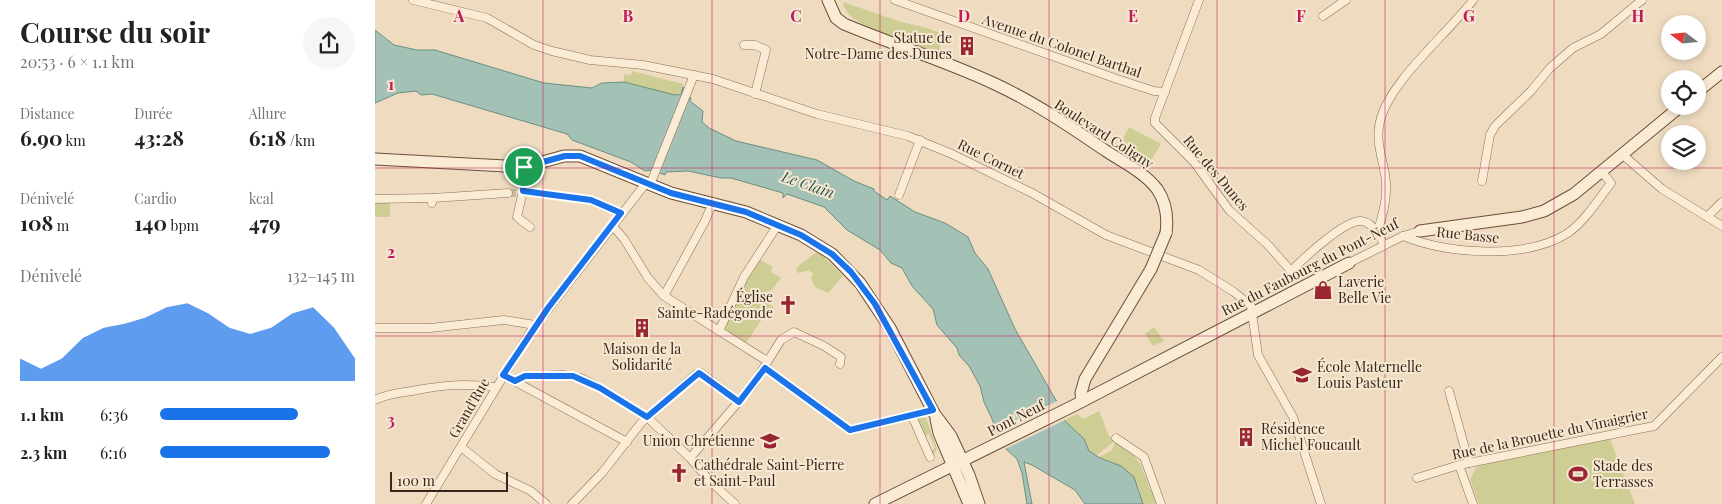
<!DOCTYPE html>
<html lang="fr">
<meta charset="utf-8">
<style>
body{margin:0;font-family:"Playfair Display",serif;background:#f6f6f6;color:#222;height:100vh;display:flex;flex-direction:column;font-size:19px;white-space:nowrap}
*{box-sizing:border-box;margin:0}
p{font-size:16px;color:#767676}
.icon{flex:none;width:28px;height:28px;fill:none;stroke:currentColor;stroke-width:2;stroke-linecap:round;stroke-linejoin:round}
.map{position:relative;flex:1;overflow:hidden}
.drawer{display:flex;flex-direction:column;background:#fff;width:375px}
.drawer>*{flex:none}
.needle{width:32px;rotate:286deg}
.controls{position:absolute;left:1286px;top:15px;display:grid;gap:10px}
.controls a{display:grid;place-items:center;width:45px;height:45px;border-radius:50%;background:#fff;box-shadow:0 2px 8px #0003;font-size:25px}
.scale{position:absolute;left:15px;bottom:12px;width:118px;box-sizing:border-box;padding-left:5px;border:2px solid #38271c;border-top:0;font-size:14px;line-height:18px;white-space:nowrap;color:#38271c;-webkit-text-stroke:4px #f6e7d0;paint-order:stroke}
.pin{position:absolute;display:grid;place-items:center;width:42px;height:42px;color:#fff;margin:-21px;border:2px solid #fff;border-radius:50%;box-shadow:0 1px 5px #0007}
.round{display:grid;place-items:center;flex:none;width:52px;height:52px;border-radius:26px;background:#f6f6f6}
.summary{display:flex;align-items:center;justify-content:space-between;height:85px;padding:0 20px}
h1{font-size:28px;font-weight:700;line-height:38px}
.metrics{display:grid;grid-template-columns:repeat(3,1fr);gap:8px;height:85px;padding:5px 20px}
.metrics div{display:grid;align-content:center}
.metrics b{font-size:21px;font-weight:700}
.metrics small{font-size:14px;font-weight:400}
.metrics p{font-size:14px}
.chart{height:140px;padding:10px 20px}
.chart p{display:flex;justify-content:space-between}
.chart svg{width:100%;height:90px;margin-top:5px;fill:#1a73e8;opacity:.7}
ul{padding:0 20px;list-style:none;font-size:16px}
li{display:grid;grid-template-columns:80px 60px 1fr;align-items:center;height:38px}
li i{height:12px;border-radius:6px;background:#1a73e8}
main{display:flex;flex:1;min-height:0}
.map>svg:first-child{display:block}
.green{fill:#cdcd94}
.water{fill:#a3c1b5;stroke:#6a8f82}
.pier{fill:#efdcc0}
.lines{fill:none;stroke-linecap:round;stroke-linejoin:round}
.street-tunnel{stroke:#cab89f;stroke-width:8;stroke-dasharray:8 4;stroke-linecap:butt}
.street-casing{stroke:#896d58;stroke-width:9}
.secondary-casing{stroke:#6b4e3b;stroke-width:13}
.street{stroke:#faebd4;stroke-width:8}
.secondary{stroke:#faebd4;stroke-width:11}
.secondary-bridge-casing{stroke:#6b4e3b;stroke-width:13;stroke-linecap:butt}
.secondary-bridge{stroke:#faebd4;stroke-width:11}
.route-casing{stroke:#fff;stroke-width:10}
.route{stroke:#1a73e8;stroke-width:6}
.grid{fill:none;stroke:#c2185b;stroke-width:1;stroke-opacity:0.55}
.labels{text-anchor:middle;stroke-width:4;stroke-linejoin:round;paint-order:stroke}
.poi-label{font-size:14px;fill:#38271c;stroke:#f6e7d0;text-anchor:start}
.street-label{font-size:14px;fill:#38271c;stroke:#f6e7d0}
.water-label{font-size:15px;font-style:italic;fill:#2b5851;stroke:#f6e7d0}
.grid-label{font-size:16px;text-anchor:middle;font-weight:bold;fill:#c2185b;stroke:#f6e7d0;stroke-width:4;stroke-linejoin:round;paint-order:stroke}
</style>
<main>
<section class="drawer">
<div class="summary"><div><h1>Course du soir</h1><p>20:53 · 6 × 1.1 km</p></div><a class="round"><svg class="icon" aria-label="share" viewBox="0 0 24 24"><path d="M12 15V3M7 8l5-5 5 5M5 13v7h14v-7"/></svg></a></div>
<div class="metrics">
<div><p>Distance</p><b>6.90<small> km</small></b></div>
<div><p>Durée</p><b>43:28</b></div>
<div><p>Allure</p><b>6:18<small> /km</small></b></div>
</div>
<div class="metrics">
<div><p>Dénivelé</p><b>108<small> m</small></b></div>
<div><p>Cardio</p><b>140<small> bpm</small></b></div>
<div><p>kcal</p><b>479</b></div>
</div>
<div class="chart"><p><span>Dénivelé</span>132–145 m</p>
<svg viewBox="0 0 160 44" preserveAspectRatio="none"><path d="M0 44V33L10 38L20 33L30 23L40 18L50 16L60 13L70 8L80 6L90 11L100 18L110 21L120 18L130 11L140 8L150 18L160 33V44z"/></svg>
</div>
<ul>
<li><b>1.1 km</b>6:36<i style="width:71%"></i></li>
<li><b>2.3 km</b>6:16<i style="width:87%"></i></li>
</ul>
</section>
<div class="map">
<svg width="1347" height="504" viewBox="0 0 1347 504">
<rect width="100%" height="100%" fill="#efdcc0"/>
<g class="green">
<path d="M468,2l58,20 23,5 21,8 -7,17c-22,-7 -93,-24 -95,-50z"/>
<path d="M257,71l51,13v7l-8,4 -51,-13v-8l7,1z"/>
<path d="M754,127l32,17 -10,16 -30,-17z"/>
<rect x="0" y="203" width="15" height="14"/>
<path d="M443,251l25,25 -15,17 -13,-6 -4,-9 2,-4 -4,-4 -10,3 -3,-2 1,-4z"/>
<path d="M384,259l14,8 -2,5 10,6 -10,13h-4l-5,9 12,7 -6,7 -2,-1 -20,30 -20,-12 -1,-5 20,-44z"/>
<path d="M779,327l10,14 -11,5 -8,-12z"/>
<path d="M724,411l10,25 5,3 -2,4 -16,13 -7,-5 -5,-12 -20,-19 13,-6 6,5z"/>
<path d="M545,416l6,2 11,30 -4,8 -3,-5 5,-3 -6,-14 -6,3 -7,-16z"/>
<path d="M1235,439l25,65h-156l-9,-24 7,-14z"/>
<path d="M741,440l18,16 7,9 9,24 10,15h-17l-5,-19 -39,-28 13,-7z"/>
</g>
<path class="water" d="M0,30l19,15 23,5h18l109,33 48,5 10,-5 22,-1 51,13 6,-1 2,-7v8l8,3 -1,3 13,10 -1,11 7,6 27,13 81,19 37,21 20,8v2l13,9 3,-4 25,16 30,11 23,14 7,16 13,16 27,60 42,73 7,18 20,19 5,12 11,7 21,8 13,11 9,27h-58l-10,-14 -43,-25 -8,-3 8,42h-5l-5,-31 -5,-14 -11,-10 -11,-16 -2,-12 -9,-19 -4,-16 -11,-20 -10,-11 -2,-7 -20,-23 -4,-16 -21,-23 -10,-18 -11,-5 -11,-13 -33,-20 -23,-23 -37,-13 -4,4v-5l-52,-15h-10l-33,-7 -22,1 -1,3 -13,-5 -7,1 -14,-9 -59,-22 -5,-6 -135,-40 -11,1 -5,-4 -18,2 -23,10z"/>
<path class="pier" d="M684,400l8,19 -64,31 -10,-16z"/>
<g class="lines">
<path class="street-tunnel" d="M133,193h12"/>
<g class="street-casing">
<g id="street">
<path d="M38,0l74,18 47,27 18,6 38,9 53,5 70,14 104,35 91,22 44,18 80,39 74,42 93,35 35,22 17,14 7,49 35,62 28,87"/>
<path d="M520,0l222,79 37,12 11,1"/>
<path d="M824,0l-44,118v5l39,39 35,48 39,35 23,26c12,-12 53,-51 70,-50 12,1 19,15 23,24"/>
<path d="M948,16l23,-16"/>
<path d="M369,45h11l11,5 -11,44"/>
<path d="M1248,155l39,34 60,37"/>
<path d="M149,167l-1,24 68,9 30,13"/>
<path d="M1107,181l8,-46 5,-9 36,-35 19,-23 23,-20 28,-14 41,-34"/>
<path d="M275,185l44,-110"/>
<path d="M148,191l-6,26 13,10"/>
<path d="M524,195l21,-55"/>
<path d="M0,199l57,-1"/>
<path d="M57,203l1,-5 75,-5"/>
<path d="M1332,217l15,-15"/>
<path d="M237,225l12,14 24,39 16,18 103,65"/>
<path d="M1002,232c6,-16 10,-32 9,-49 -1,-19 -10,-36 -7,-56 5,-42 69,-93 94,-127"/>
<path d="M1028,236c45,18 123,24 165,-3 18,-13 30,-33 43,-50l-9,-11"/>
<path d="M974,263l54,-27 17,-5"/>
<path d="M289,296l41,-75 8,-19"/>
<path d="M0,328h55l74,-8 31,5"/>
<path d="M344,331l25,-54 33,-51"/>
<path d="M390,368l85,62 83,-20"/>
<path d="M128,375l124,67"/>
<path d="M140,381l10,-5 38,-1 18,3 19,10 47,29 43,41 20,23 25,23"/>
<path d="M1074,391l20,72"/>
<path d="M0,400c14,-7 27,-7 42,-10 28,-5 50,-7 78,-3"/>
<path d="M537,416l18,41"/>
<path d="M741,438l28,19 17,47"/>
<path d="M86,447l34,27 36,17 15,13"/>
<path d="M315,458l63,-73 28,-45 13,-8 30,14 17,11 -1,7"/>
<path d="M1084,465l14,39"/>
<path d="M1042,478l42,-13 195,-39 68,-69"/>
<path d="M51,504l103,-170 117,-151"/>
<path d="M197,504l30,-31 39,-50 55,-49 5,-1 38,29"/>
</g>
</g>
<g class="secondary-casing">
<g id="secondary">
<path d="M453,0l8,18 8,6c50,21 102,37 151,60 39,18 76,43 111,67 17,11 39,22 51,38 9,13 11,29 9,44"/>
<path d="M1322,92l25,-20"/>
<path d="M0,159l149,8 40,-11h16l91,37 75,19 55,23 31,19 28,29 30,45 44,85 17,23 18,39 10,29"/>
<path d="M1045,231l102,-14 22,-6 30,-17 107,-88"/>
<path d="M707,401l-1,-8 4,-14 66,-110"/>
<path d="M561,419l3,14 30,71"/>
<path d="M500,504l198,-98 276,-143"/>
</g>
</g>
<use href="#street" class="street"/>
<use href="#secondary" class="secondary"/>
<g class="secondary-bridge-casing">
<path id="secondary-bridge" d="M776,269l15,-36"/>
</g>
<use href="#secondary-bridge" class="secondary-bridge"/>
</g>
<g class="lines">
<g class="route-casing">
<path id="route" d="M190,156h15l91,37 75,19 55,23 31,19 19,18 24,32 58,106 -83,20 -85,-62 -26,34 -40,-29 -52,44 -47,-29 -27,-12h-48l-10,5 -12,-6 45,-67 73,-95 -30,-13 -68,-9 1,-24z"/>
</g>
<use href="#route" class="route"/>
</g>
<path class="grid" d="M168,0v504M337,0v504M505,0v504M674,0v504M842,0v504M1010,0v504M1179,0v504M0,168h1347M0,336h1347"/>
<defs>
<g id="building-bare" transform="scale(1.5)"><path d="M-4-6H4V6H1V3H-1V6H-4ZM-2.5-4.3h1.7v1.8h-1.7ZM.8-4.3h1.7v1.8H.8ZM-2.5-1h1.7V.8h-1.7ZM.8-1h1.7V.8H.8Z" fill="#9a2632" stroke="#f6e7d0" stroke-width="2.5" paint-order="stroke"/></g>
<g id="shop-bare" transform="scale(1.5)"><path d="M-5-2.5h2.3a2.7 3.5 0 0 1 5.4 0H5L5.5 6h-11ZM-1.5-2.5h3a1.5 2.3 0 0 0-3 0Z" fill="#9a2632" stroke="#f6e7d0" stroke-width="2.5" paint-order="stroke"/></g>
<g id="church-bare" transform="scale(1.5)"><path d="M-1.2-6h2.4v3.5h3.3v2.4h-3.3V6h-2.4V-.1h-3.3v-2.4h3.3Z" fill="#9a2632" stroke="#f6e7d0" stroke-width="2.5" paint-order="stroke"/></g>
<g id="school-bare" transform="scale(1.5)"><path d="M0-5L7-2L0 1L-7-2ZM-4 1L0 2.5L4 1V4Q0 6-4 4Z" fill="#9a2632" stroke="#f6e7d0" stroke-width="2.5" paint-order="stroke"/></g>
<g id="stadium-bare" transform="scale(1.5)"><path d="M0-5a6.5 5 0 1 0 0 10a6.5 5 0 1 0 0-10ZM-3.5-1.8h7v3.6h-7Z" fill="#9a2632" stroke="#f6e7d0" stroke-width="2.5" paint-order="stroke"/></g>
</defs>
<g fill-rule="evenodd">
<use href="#building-bare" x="592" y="46"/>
<use href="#shop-bare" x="948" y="290"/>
<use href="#church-bare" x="413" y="305"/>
<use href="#building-bare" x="267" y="328"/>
<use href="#school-bare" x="927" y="375"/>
<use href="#building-bare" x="871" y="437"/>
<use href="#school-bare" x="395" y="441"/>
<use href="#church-bare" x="304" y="473"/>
<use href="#stadium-bare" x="1203" y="474"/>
</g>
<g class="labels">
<g class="poi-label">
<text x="577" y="43" text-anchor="end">Statue de<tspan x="577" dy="16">Notre-Dame des Dunes</tspan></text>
<text x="963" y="287">Laverie<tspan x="963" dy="16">Belle Vie</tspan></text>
<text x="398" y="302" text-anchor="end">Église<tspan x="398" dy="16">Sainte-Radégonde</tspan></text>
<text x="267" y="354" text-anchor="middle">Maison de la<tspan x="267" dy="16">Solidarité</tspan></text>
<text x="942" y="372">École Maternelle<tspan x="942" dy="16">Louis Pasteur</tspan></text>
<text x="886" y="434">Résidence<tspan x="886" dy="16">Michel Foucault</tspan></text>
<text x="380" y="446" text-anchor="end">Union Chrétienne</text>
<text x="319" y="470">Cathédrale Saint-Pierre<tspan x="319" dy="16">et Saint-Paul</tspan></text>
<text x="1218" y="471">Stade des<tspan x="1218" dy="16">Terrasses</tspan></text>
</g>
<g class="street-label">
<text transform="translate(687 46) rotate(19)" y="5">Avenue du Colonel Barthal</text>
<text transform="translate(729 134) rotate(33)" y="5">Boulevard Coligny</text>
<text transform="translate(616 159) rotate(26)" y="5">Rue Cornet</text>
<text transform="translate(841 173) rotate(50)" y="5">Rue des Dunes</text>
<text transform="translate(1093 235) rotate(6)" y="5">Rue Basse</text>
<text transform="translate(935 267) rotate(-27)" y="5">Rue du Faubourg du Pont-Neuf</text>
<text transform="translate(94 408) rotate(-60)" y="5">Grand'Rue</text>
<text transform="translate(641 418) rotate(-27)" y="5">Pont Neuf</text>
<text transform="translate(1175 434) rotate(-12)" y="5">Rue de la Brouette du Vinaigrier</text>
</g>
<g class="water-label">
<text transform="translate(433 185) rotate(19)" y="5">Le Clain</text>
</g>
</g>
<g class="grid-label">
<text x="84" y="22">A</text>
<text x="253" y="22">B</text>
<text x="421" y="22">C</text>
<text x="589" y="22">D</text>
<text x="758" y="22">E</text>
<text x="926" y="22">F</text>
<text x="1094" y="22">G</text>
<text x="1263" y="22">H</text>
<text x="16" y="90">1</text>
<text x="16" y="258">2</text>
<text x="16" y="426">3</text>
</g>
</svg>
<div class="controls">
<a><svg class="needle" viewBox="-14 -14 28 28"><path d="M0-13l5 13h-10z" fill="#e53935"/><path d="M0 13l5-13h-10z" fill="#767676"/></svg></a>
<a><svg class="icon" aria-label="locate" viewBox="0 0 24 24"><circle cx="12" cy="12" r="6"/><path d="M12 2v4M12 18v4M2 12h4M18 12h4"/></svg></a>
<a><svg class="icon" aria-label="layers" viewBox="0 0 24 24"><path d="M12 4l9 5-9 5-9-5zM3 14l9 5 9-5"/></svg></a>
</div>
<div class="scale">100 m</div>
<div class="pin" style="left:149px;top:167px;background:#1e9e55"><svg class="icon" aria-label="arrive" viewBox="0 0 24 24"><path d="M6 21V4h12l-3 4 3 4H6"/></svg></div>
</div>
</main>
